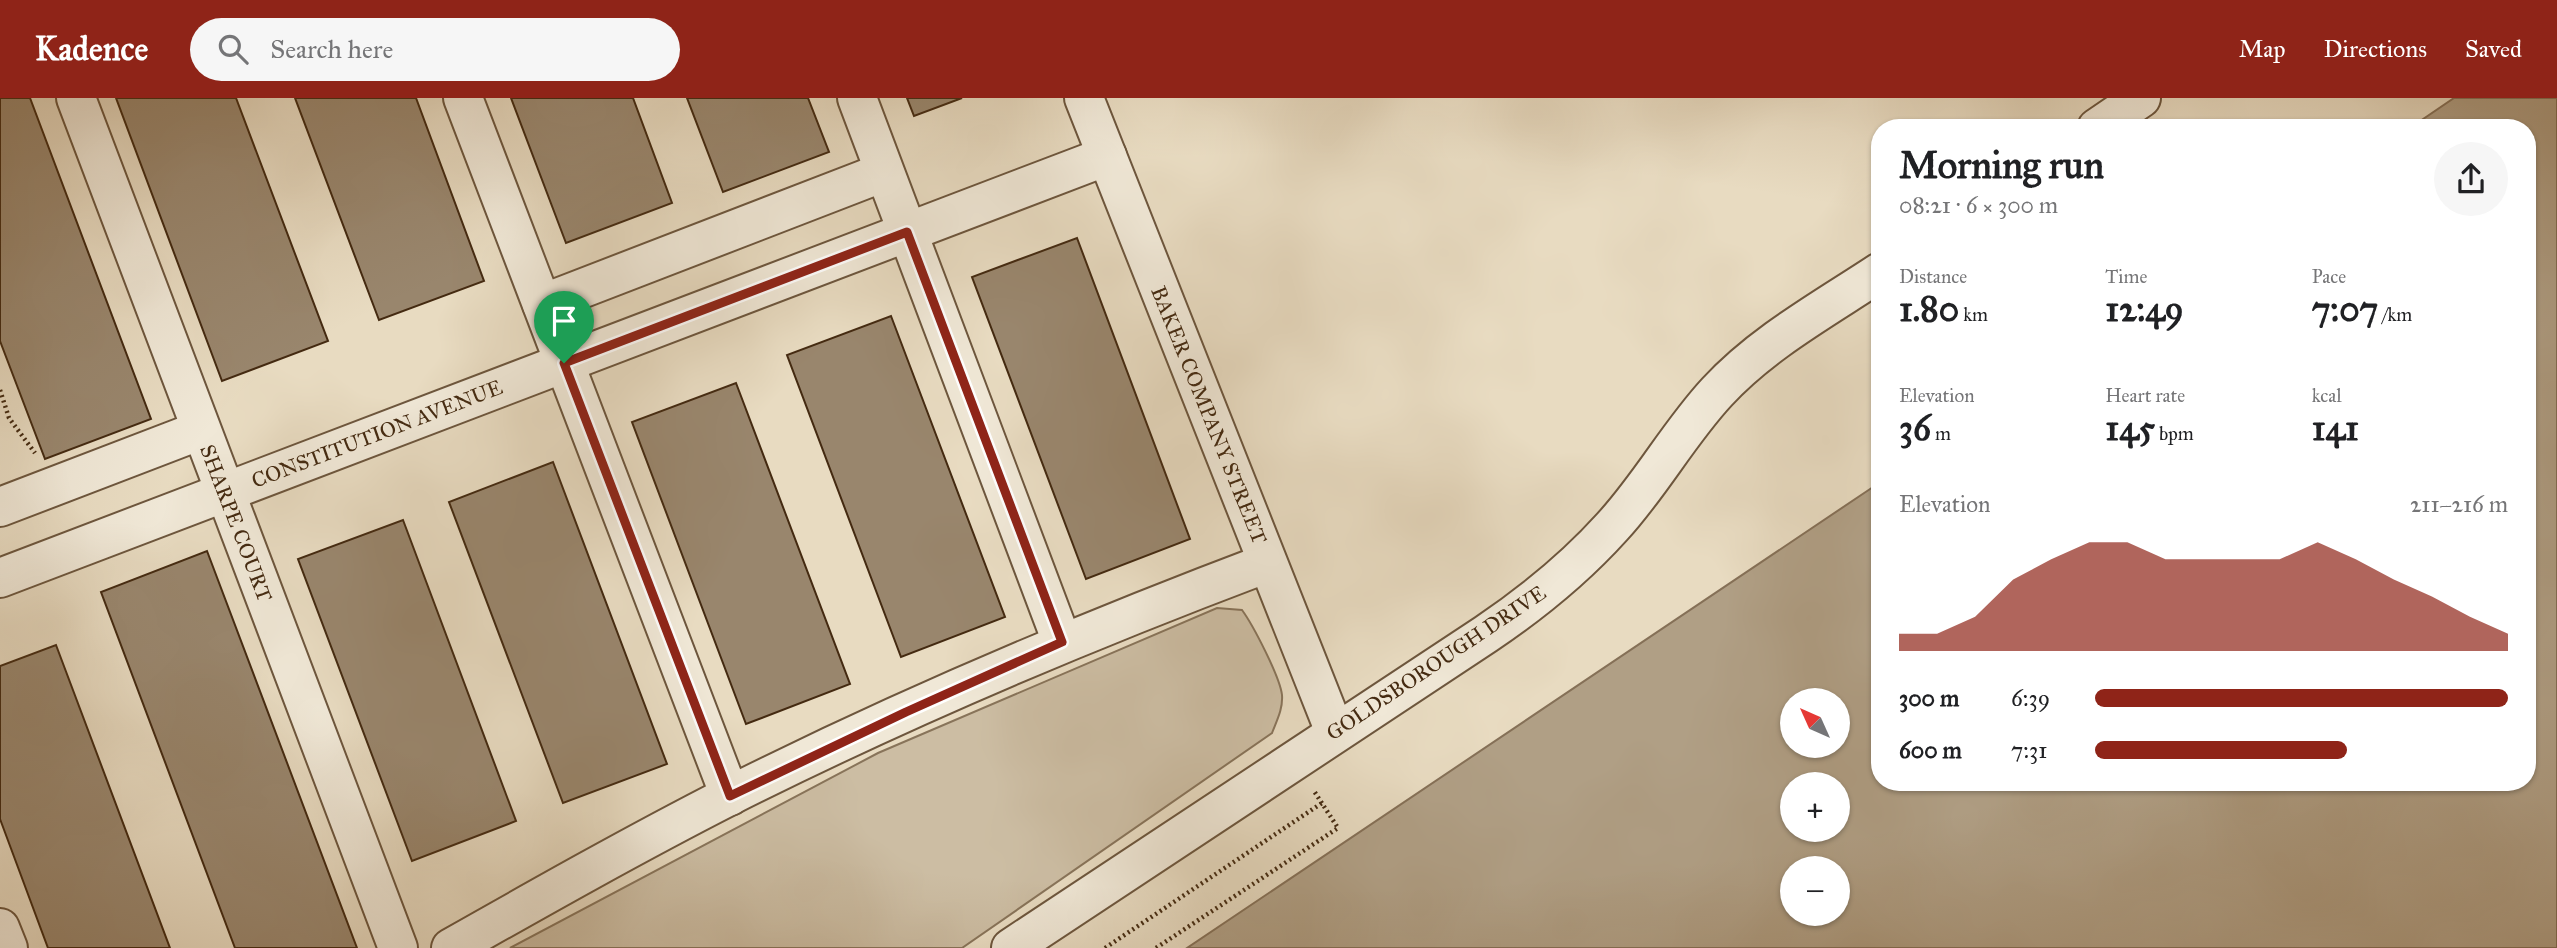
<!DOCTYPE html>
<meta charset="utf-8">
<style>
body{margin:0;font-family:"IM FELL Great Primer",serif;background:#f6f6f6;color:#202124;height:100vh;display:flex;flex-direction:column;font-size:26px;white-space:nowrap}
*{box-sizing:border-box;margin:0}
p{font-size:23px;color:#757577}
.icon{flex:none;width:38px;height:38px;fill:none;stroke:currentColor;stroke-width:2;stroke-linecap:round;stroke-linejoin:round}
.map{position:relative;flex:1;overflow:hidden}
.panel{position:absolute;left:1871px;top:21px;width:665px;height:672px;display:flex;flex-direction:column;background:#fff;border-radius:28px;box-shadow:0 2px 5px #0004}
.panel>*{flex:none}
.needle{width:46px;rotate:315deg}
.fabs{position:absolute;left:1780px;top:590px;display:grid;gap:14px}
.fabs a{display:grid;place-items:center;width:70px;height:70px;border-radius:50%;background:#fff;box-shadow:0 2px 5px #0004;font-size:35px}
.pin{position:absolute;display:grid;place-items:center;width:60px;height:60px;color:#fff;margin:-72px -30px;border-radius:50% 50% 50% 0;rotate:-45deg;box-shadow:0 0 7px #0007}
.pin .icon{rotate:45deg}
.round{display:grid;place-items:center;flex:none;width:74px;height:74px;border-radius:37px;background:#f6f6f6}
.headline{display:flex;align-items:center;justify-content:space-between;height:119px;padding:0 28px}
h1{font-size:38px;font-weight:700;line-height:52px}
.figures{display:grid;grid-template-columns:repeat(3,1fr);gap:10px;height:119px;padding:7px 28px}
.figures div{display:grid;align-content:center}
.figures b{font-size:35px;font-weight:700}
.figures small{font-size:19px;font-weight:400}
.figures p{font-size:19px}
.chart{height:196px;padding:14px 28px}
.chart p{display:flex;justify-content:space-between}
.chart svg{width:100%;height:126px;margin-top:7px;fill:#8f2418;opacity:.7}
ul{padding:0 28px;list-style:none;font-size:23px}
li{display:grid;grid-template-columns:112px 84px 1fr;align-items:center;height:52px}
li i{height:18px;border-radius:9px;background:#8f2418}
header{display:flex;align-items:center;gap:42px;box-sizing:border-box;height:98px;padding:0 35px;background:#8f2418;color:#fff}
header strong{font-size:33px}
nav{display:flex;gap:38px;margin-inline-start:auto;font-size:24px}
.search{width:490px;height:63px;background:#f6f6f6;display:flex;align-items:center;gap:18px;box-sizing:border-box;padding:0 24px;border-radius:38px;color:#757577;font-size:26px}
.map>svg:first-child{display:block}
.green{fill:#ccbda3;stroke:#88745a;stroke-width:2}
.water{fill:#b09f85;stroke:#857057;stroke-width:2;fill-rule:evenodd}
.building{fill:#99866d;stroke:#442a11;stroke-width:2}
.lines{fill:none;stroke-linecap:round;stroke-linejoin:round}
.minor-casing{stroke:#6d563d;stroke-width:42}
.path{stroke:#442a11;stroke-width:4.5;stroke-dasharray:2 3.5;stroke-linecap:butt}
.minor{stroke:#f0e8d7;stroke-width:38}
.route-casing{stroke:#fff;stroke-width:14}
.route{stroke:#8f2418;stroke-width:9}
.labels{text-anchor:middle;stroke-width:5;stroke-linejoin:round;paint-order:stroke}
.street-label{font-size:21px;fill:#442a11;stroke:#f0e8d7}
</style>
<header>
<strong>Kadence</strong>
<div class="search"><svg class="icon" aria-label="search" viewBox="0 0 24 24"><circle cx="10" cy="10" r="6"/><path d="M15 15l6 6"/></svg>Search here</div>
<nav><a>Map</a><a>Directions</a><a>Saved</a></nav>
</header>
<div class="map">
<svg width="2557" height="850" viewBox="0 0 2557 850">
<rect width="100%" height="100%" fill="#e8dbc1"/>
<filter id="stains"><feTurbulence type="fractalNoise" baseFrequency=".00286" numOctaves="4"/><feColorMatrix values="0 0 0 0 .2 0 0 0 0 .09 0 0 0 0 .02 0 0 0 .5 -.17"/></filter>
<radialGradient id="worn" r=".72"><stop offset=".6" stop-color="#630" stop-opacity="0"/><stop offset="1" stop-color="#630" stop-opacity=".3"/></radialGradient>
<path class="green" d="M1217,510l25,2c11,15 38,67 40,85 1,14 -5,25 -10,38l-310,215h-452l368,-195z"/>
<path class="water" d="M2454,0h103v850h-1370l692,-465 1,299h647v-654h-117zM1792,602h46v46h-46zM1792,686h46v46h-46zM1792,770h46v46h-46z"/>
<g class="building">
<path d="M0,0h30l121,321 -106,40 -45,-118z"/>
<path d="M116,0h120l92,243 -106,40z"/>
<path d="M295,0h121l68,183 -105,39z"/>
<path d="M511,0h122l39,105 -106,40z"/>
<path d="M687,0h121l21,54 -106,40z"/>
<path d="M907,0h55l-48,18z"/>
<path d="M1077,140l113,301 -104,40 -114,-302z"/>
<path d="M891,218l114,301 -104,40 -114,-302z"/>
<path d="M736,285l114,301 -104,40 -114,-302z"/>
<path d="M553,364l114,302 -104,39 -114,-301z"/>
<path d="M403,422l113,301 -104,40 -114,-302z"/>
<path d="M207,453l150,397h-122l-134,-356z"/>
<path d="M56,547l114,303h-122l-48,-129v-153z"/>
</g>
<g class="lines">
<g class="minor-casing">
<g id="minor">
<path d="M76,0l322,850"/>
<path d="M463,0l267,698"/>
<path d="M857,0l205,544"/>
<path d="M1084,0l251,634"/>
<path d="M2097,30l44,-30"/>
<path d="M542,206l342,-132"/>
<path d="M0,409l201,-77"/>
<path d="M0,480l1107,-422"/>
<path d="M0,830l8,20"/>
<path d="M451,850c92,-52 184,-104 278,-152 175,-88 355,-164 538,-233"/>
<path d="M1011,850l475,-314c46,-31 89,-66 126,-107 39,-42 66,-93 105,-135 45,-49 107,-83 163,-120"/>
</g>
</g>
<g class="path">
<path d="M0,292l9,28 26,35"/>
<path d="M1105,850l217,-145"/>
<path d="M1156,850l182,-120 -24,-37"/>
</g>
<use href="#minor" class="minor"/>
</g>
<g class="lines">
<g class="route-casing">
<path id="route" d="M907,134l155,410 -156,70 -176,84 -166,-433z"/>
</g>
<use href="#route" class="route"/>
</g>
<g class="labels">
<g class="street-label">
<text transform="translate(1209 317) rotate(68)" y="7">BAKER COMPANY STREET</text>
<text transform="translate(377 336) rotate(-21)" y="7">CONSTITUTION AVENUE</text>
<text transform="translate(236 425) rotate(69)" y="7">SHARPE COURT</text>
<text transform="translate(1436 565) rotate(-34)" y="7">GOLDSBOROUGH DRIVE</text>
</g>
</g>
<rect width="100%" height="100%" filter="url(#stains)"/>
<rect width="100%" height="100%" fill="url(#worn)"/>
</svg>
<div class="fabs">
<a><svg class="needle" viewBox="-14 -14 28 28"><path d="M0-13l5 13h-10z" fill="#e53935"/><path d="M0 13l5-13h-10z" fill="#757577"/></svg></a>
<a>+</a>
<a>−</a>
</div>
<div class="pin" style="left:564px;top:265px;background:#1e9e55"><svg class="icon" aria-label="arrive" viewBox="0 0 24 24"><path d="M6 21V4h12l-3 4 3 4H6"/></svg></div>
<section class="panel">
<div class="headline"><div><h1>Morning run</h1><p>08:21 · 6 × 300 m</p></div><a class="round"><svg class="icon" aria-label="share" viewBox="0 0 24 24"><path d="M12 15V3M7 8l5-5 5 5M5 13v7h14v-7"/></svg></a></div>
<div class="figures">
<div><p>Distance</p><b>1.80<small> km</small></b></div>
<div><p>Time</p><b>12:49</b></div>
<div><p>Pace</p><b>7:07<small> /km</small></b></div>
</div>
<div class="figures">
<div><p>Elevation</p><b>36<small> m</small></b></div>
<div><p>Heart rate</p><b>145<small> bpm</small></b></div>
<div><p>kcal</p><b>141</b></div>
</div>
<div class="chart"><p><span>Elevation</span>211–216 m</p>
<svg viewBox="0 0 160 44" preserveAspectRatio="none"><path d="M0 44V38L10 38L20 32L30 19L40 12L50 6L60 6L70 12L80 12L90 12L100 12L110 6L120 12L130 19L140 25L150 32L160 38V44z"/></svg>
</div>
<ul>
<li><b>300 m</b>6:39<i style="width:100%"></i></li>
<li><b>600 m</b>7:31<i style="width:61%"></i></li>
</ul>
</section>
</div>
